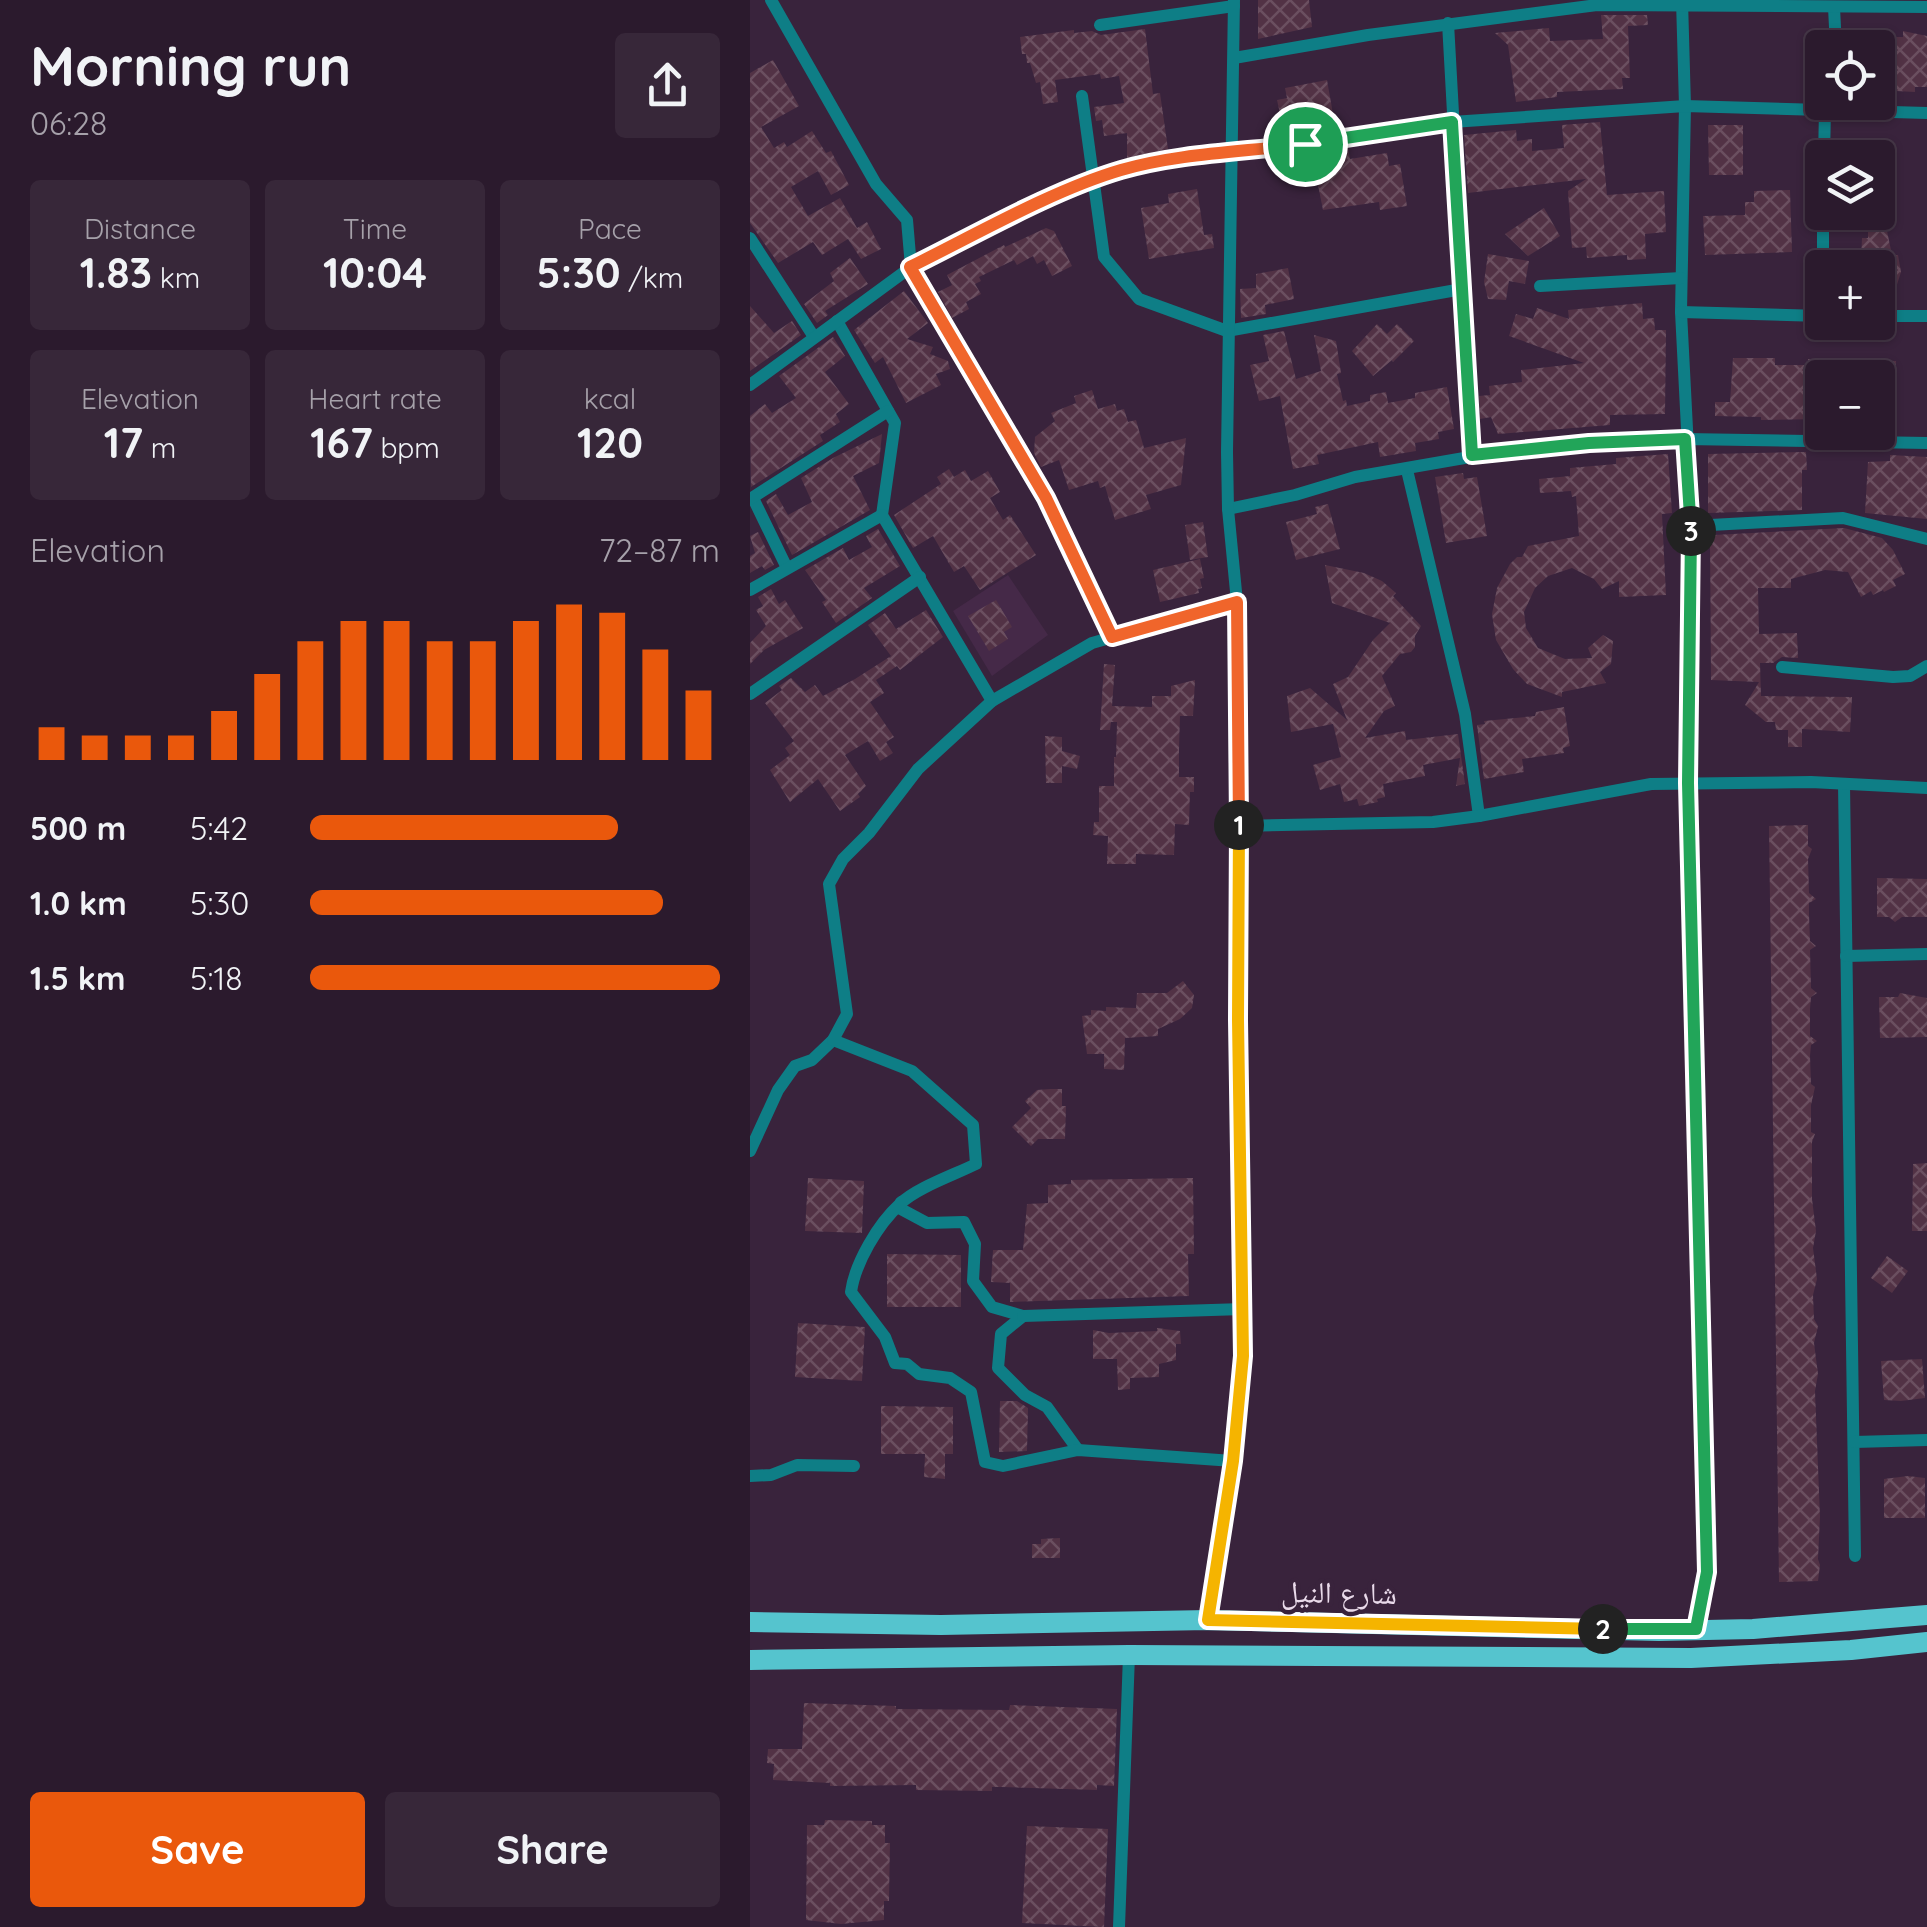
<!DOCTYPE html>
<meta charset="utf-8">
<style>
body{margin:0;font-family:Quicksand,"Noto Naskh Arabic",sans-serif;background:#372739;color:#f1f3f6;height:100vh;display:flex;flex-direction:column;font-size:38px;white-space:nowrap}
*{box-sizing:border-box;margin:0}
p{font-size:32px;color:#a6a1aa}
.icon{flex:none;width:55px;height:55px;fill:none;stroke:currentColor;stroke-width:2;stroke-linecap:round;stroke-linejoin:round}
.map{position:relative;flex:1;overflow:hidden}
.details{display:flex;flex-direction:column;background:#2b1a2d;width:750px}
.details>*{flex:none}
.tools{position:absolute;left:1055px;top:30px;display:grid;gap:20px}
.tools a{display:grid;place-items:center;width:90px;height:90px;border-radius:10px;background:#2b1a2d;box-shadow:0 2px 8px #0004,0 0 0 2px #473849;font-size:50px}
.pin{position:absolute;display:grid;place-items:center;width:85px;height:85px;color:#fff;margin:-42px;border:5px solid #fff;border-radius:50%;box-shadow:0 2px 10px #0007}
.km{position:absolute;width:50px;height:50px;margin:-25px;border-radius:50%;background:#222;color:#fff;font-size:28px;line-height:50px;text-align:center}
.round{display:grid;place-items:center;flex:none;width:105px;height:105px;border-radius:10px;background:#372739}
.summary{display:flex;align-items:center;justify-content:space-between;height:170px;padding:0 30px}
h1{font-size:55px;font-weight:700;line-height:75px}
.stats{display:grid;grid-template-columns:repeat(3,1fr);gap:15px;height:170px;padding:10px 30px}
.stats div{display:grid;align-content:center;border-radius:10px;background:#372739;text-align:center}
.stats b{font-size:42px;font-weight:700}
.stats small{font-size:28px;font-weight:400}
.stats p{font-size:28px}
.chart{height:280px;padding:20px 30px}
.chart p{display:flex;justify-content:space-between}
.chart svg{width:100%;height:180px;margin-top:10px;stroke:#ea580c;stroke-width:6}
.button{display:flex;gap:20px;margin-top:auto;padding:20px 30px}
.button a{flex:1;height:115px;border-radius:10px;background:#ea580c;color:#fff;font-size:40px;font-weight:700;line-height:115px;text-align:center}
.button a+a{background:#372739;color:#f1f3f6}
ul{padding:0 30px;list-style:none;font-size:32px}
li{display:grid;grid-template-columns:160px 120px 1fr;align-items:center;height:75px}
li i{height:25px;border-radius:12px;background:#ea580c}
main{display:flex;flex:1;min-height:0}
.map>svg:first-child{display:block}
.built{fill:#452948}
.building{fill:url(#building-cross-hatch)}
.lines{fill:none;stroke-linecap:round;stroke-linejoin:round}
.minor{stroke:#0e7e86;stroke-width:12}
.primary{stroke:#55c4ce;stroke-width:20}
.split-1-casing{stroke:#fff;stroke-width:20}
.split-2-casing{stroke:#fff;stroke-width:20}
.split-3-casing{stroke:#fff;stroke-width:20}
.split-4-casing{stroke:#fff;stroke-width:20}
.split-1{stroke:#f0652b;stroke-width:12}
.split-2{stroke:#f5b400;stroke-width:12}
.split-3{stroke:#22a559;stroke-width:12}
.split-4{stroke:#22a559;stroke-width:12}
.labels{text-anchor:middle;stroke-width:9;stroke-linejoin:round;paint-order:stroke}
.street-label{font-size:30px;fill:#e9daea;stroke:#39233c}
</style>
<main>
<section class="details">
<div class="summary"><div><h1>Morning run</h1><p>06:28</p></div><a class="round"><svg class="icon" aria-label="share" viewBox="0 0 24 24"><path d="M12 15V3M7 8l5-5 5 5M5 13v7h14v-7"/></svg></a></div>
<div class="stats">
<div><p>Distance</p><b>1.83<small> km</small></b></div>
<div><p>Time</p><b>10:04</b></div>
<div><p>Pace</p><b>5:30<small> /km</small></b></div>
</div>
<div class="stats">
<div><p>Elevation</p><b>17<small> m</small></b></div>
<div><p>Heart rate</p><b>167<small> bpm</small></b></div>
<div><p>kcal</p><b>120</b></div>
</div>
<div class="chart"><p><span>Elevation</span>72–87 m</p>
<svg viewBox="0 0 160 44" preserveAspectRatio="none"><path d="M5 44V36M15 44V38M25 44V38M35 44V38M45 44V32M55 44V23M65 44V15M75 44V10M85 44V10M95 44V15M105 44V15M115 44V10M125 44V6M135 44V8M145 44V17M155 44V27"/></svg>
</div>
<ul>
<li><b>500 m</b>5:42<i style="width:75%"></i></li>
<li><b>1.0 km</b>5:30<i style="width:86%"></i></li>
<li><b>1.5 km</b>5:18<i style="width:100%"></i></li>
</ul>
<div class="button"><a>Save</a><a>Share</a></div>
</section>
<div class="map">
<svg width="1177" height="1927" viewBox="0 0 1177 1927">
<defs>
<pattern id="building-cross-hatch" width="8" height="8" patternUnits="userSpaceOnUse" patternTransform="scale(2.5)"><rect width="8" height="8" fill="#523245"/><path d="M0 0l8 8M0 8l8-8" fill="none" stroke="#6b4f60"/></pattern>
</defs>
<rect width="100%" height="100%" fill="#39233c"/>
<path class="built" d="M258,575l40,60 -56,41 -39,-65z"/>
<g class="building">
<path d="M508,0h51l3,27 -54,12z"/>
<path d="M851,15h46l1,10 -20,1 2,52h-8l1,11 -66,3v5l-41,5 -8,-57 -13,-12 54,-5 1,13 53,-2z"/>
<path d="M395,29l8,65 7,-1 8,56 -41,9v-25l-23,3 -2,-16 -6,1 -2,-14 30,-4 -5,-27 -18,3 -1,-5 -45,6 3,22 -15,2 -3,-22 -4,1 -6,-20h-3l-1,-9h-4l-2,-17 54,-7v3l18,-2 9,4z"/>
<path d="M1153,31l24,5v51h-12v5l-37,-2v-53h25z"/>
<path d="M23,60l26,46 -38,21 13,21 10,-6 3,5 25,-16 14,22 5,-2 18,34 -18,10 -13,-24 -27,16 17,29 32,-18 17,30 10,-6 14,27 -20,10 -13,-20 -26,16 -9,-13 -35,21 -28,-40v-150z"/>
<path d="M577,80l6,34 -51,9 -5,-23 10,-2 -2,-10z"/>
<path d="M850,122l7,73 57,-4 2,41 -21,2 1,25 -19,1v-5l-40,3 -1,-11 -14,1 -4,-57 18,-12 -118,14 -4,-58 52,-5 1,11 15,-2v12l32,-3 -2,-23z"/>
<path d="M958,125h35v50h-34z"/>
<path d="M598,148l2,11 37,-6 2,13 11,-2 7,42 -27,4 -1,-8 -56,8 -11,-55z"/>
<path d="M447,189l7,46 8,-1 2,14 -65,11 -8,-51 28,-5 -1,-9z"/>
<path d="M1040,190l2,62 -87,3 -2,-39 42,-1v-13h9v-11z"/>
<path d="M794,208l16,28 -32,20 -23,-22z"/>
<path d="M296,228l8,3 18,35 -20,10 -8,-16 -7,4 -4,-8 -16,9 -3,-5 -35,17 2,4 -6,3 6,10 -15,8 3,7 -17,9 -14,-26 14,-7 -5,-10 57,-30 1,2z"/>
<path d="M1118,231h19l5,24h6l3,17 -8,25 -15,-1v-28h-11v-9h-6l1,-21h6z"/>
<path d="M738,254l41,7 -4,23 -16,-3 -3,19 -18,-1 -4,-17z"/>
<path d="M100,258l18,26 -43,27 3,4 -11,8 -13,-19 30,-23 -4,-8z"/>
<path d="M538,268l6,31 -29,6 1,9 -25,4 -1,-29 16,-1v-14z"/>
<path d="M154,291l24,32 -21,16 26,8 -3,7 18,7 2,8 -14,5 5,11 -35,18 -23,-46 -8,6 -21,-33z"/>
<path d="M892,303l1,16 11,-1 1,12h11l-1,84 -55,1v10l-112,9 -7,-17 -11,2 -1,-23 11,-1 -1,-9 33,-4 -1,-12 63,-7 -75,-27 7,-22 17,5 4,-11 32,11 -1,-9z"/>
<path d="M0,306l24,27 18,-12 9,14 -51,36z"/>
<path d="M627,324l10,10 10,-10 17,17 -21,21 -1,-2 -19,16 -21,-25z"/>
<path d="M534,331l12,48 25,-8 -7,-36 22,6 5,32 -4,1 6,27 3,-1 1,6 23,-5v-6l16,-3 2,11 27,-5v-5l32,-6 7,42 -16,3 1,7 -24,4 1,8 -36,6 -2,-15 -61,13 2,9 -26,5 -13,-73 -21,5 -9,-36 19,-4 -6,-26z"/>
<path d="M83,337l12,19 -20,16 24,32 -13,10 4,8 -20,13 3,6 -72,46 -1,-71 15,-12 7,9 24,-15 -17,-22z"/>
<path d="M983,358h42v7h33v-6l88,2 -3,63 -15,-1v-45h-56v41l-61,1v-3l-46,-1v-14h15z"/>
<path d="M342,390l6,19 17,-5 2,7 7,-2 4,13 8,-2 8,28 42,-10 -5,47 -35,10 5,14 -36,11 -10,-34 -5,2 -2,-7 -29,9 -10,-30 -18,7 -7,-14 1,-16 20,-16 -4,-8 25,-10 -2,-7z"/>
<path d="M132,434l-3,29 -26,13 17,34 -78,45 -26,-54 10,-7 12,21 24,-13 -11,-24 32,-20z"/>
<path d="M1056,452l1,18h-5v40l-94,3v-59z"/>
<path d="M918,454l4,59 -10,1 4,81 -47,2v-16l-17,8 -8,-10 -22,-11 -24,8 -13,12 -11,24 2,16 12,20 27,11 27,-1 -4,-10 15,-13 10,6 -2,23 -11,8 6,11 -44,9v5l-35,-13 -14,-15 -17,-29 -4,-26 5,-26 13,-24 7,-7h5l6,-11 51,-10 -3,-40 -4,1 -1,-6 -31,2 -1,-14 31,-3v-8l46,-4v-6z"/>
<path d="M1140,455l37,2v62l-62,-6 3,-51 22,-1z"/>
<path d="M199,469l5,8 11,-7 6,11 17,-10 12,21 -10,6 13,22 7,-5 26,40 -56,35 -16,-24 -10,6 -21,-36 -20,12 -19,-33 47,-31 -4,-7z"/>
<path d="M713,473l1,6 13,-2 10,59 -41,7 -11,-66z"/>
<path d="M578,504l12,45 -44,11 -10,-38 31,-8 -2,-7z"/>
<path d="M453,522l5,35 -18,3 -5,-35z"/>
<path d="M1094,528l38,10 11,12 12,24 -12,6 3,6 -12,6 -1,-2 -10,5 -2,-4 -10,6 -13,-25 -23,-2 -34,9v9h-33l1,46 38,-1 1,25 -16,-1 -9,6h-13l1,33 91,1 -2,35 -48,-3v18h-14v-17h-12l-1,-8h-9l-21,-17 14,-23 -48,-2 -1,-138 4,-1v-6z"/>
<path d="M128,529l22,37 -36,22 8,10 -36,25 -14,-21 4,-2 -21,-30 38,-22 6,12 23,-13 -6,-11z"/>
<path d="M8,532l16,33 -9,5 -3,-4 -12,7v-17l5,-3 -5,-17z"/>
<path d="M450,559l4,19 -4,1 2,9 -4,1 1,4 -39,9 -7,-32z"/>
<path d="M575,565l39,8 18,8 14,12 -3,3 28,30 -6,10v11l-4,5 -11,2 -18,22 13,30 -11,5 -19,27 40,-7 1,9 52,-6 7,50 -9,2 4,-28 -37,7 2,11 -42,8 2,13 -8,2 1,3 -19,4 -2,-7 -13,3 -4,-18 -20,6 -7,-25 28,-8 -8,-33 -42,8 -4,-36 23,-8 37,32 -14,-36 15,-7 25,-37 17,-17 -58,-20z"/>
<path d="M21,589l8,15 6,-4 18,28 -39,22 -14,14v-21l16,-17 -10,-16 7,-4 -5,-9z"/>
<path d="M246,600l16,27 -8,5 4,7 -19,12 -21,-35z"/>
<path d="M176,610l17,27 -43,33 -3,-4 -21,14 8,13 -14,9 24,35 -8,5 7,11 -13,8 -12,-20 -23,14 21,31 -8,8 2,3 -20,14 -22,-32 -28,23 -20,-32 20,-15 -5,-7 9,-7 -29,-38 17,-13 -3,-4 12,-8 14,14 10,-7 8,11 32,-17 36,-23 -23,-31 17,-12 11,16z"/>
<path d="M354,664l11,1 -3,41 40,1v-11h19v-10l24,-6 -2,36h-13l-1,34v27h15v15h-4l-1,33 -14,-1 -1,31 -38,-1v10h-29l1,-28 -15,-1 1,-13h5v-36h15v-29h2l1,-35h-6l-1,8h-10z"/>
<path d="M814,707l6,39 -7,2 1,5 -42,6 2,13 -40,7 -7,-54 8,-1 -1,-3 51,-5 1,-4z"/>
<path d="M295,736l17,1v14l18,5 -3,13 -15,-3v17h-16z"/>
<path d="M1058,825v21l4,3 -4,10 1,34 7,6 -7,4v11l1,27 6,5 -6,4 1,38 6,5 -6,4 -1,12v27l7,5 -6,4 -1,11 1,28 4,3 -4,18v27l4,2 -3,8v57l4,32 -3,17 4,31 -4,16 1,24 4,7 -4,17 4,31 -3,17 5,126 -2,42 2,6 -2,16 -39,1 -10,-756z"/>
<path d="M1127,878l50,1v38h-25l-7,5 -6,-5h-12z"/>
<path d="M433,981l11,14 -2,13 -12,11 -22,10v7l-33,2 -1,32 -20,-1v-15h-17l-5,-38 9,-1v-5l15,1v-4l30,1 1,-15h30z"/>
<path d="M1150,993l27,5v39l-47,1 -1,-41h19z"/>
<path d="M300,1089h12v17h4l-1,33h-27l-7,7 -19,-19 19,-19 -6,-7 12,-11z"/>
<path d="M1177,1163v68h-15l1,-67z"/>
<path d="M58,1178l56,3 -2,52 -57,-2z"/>
<path d="M443,1178l1,76h-6l1,42 -179,6v-19l-19,-1 2,-32h30l4,-46 21,-1v-18l23,-1v-4z"/>
<path d="M137,1254l74,1v52h-74z"/>
<path d="M1137,1256l21,15 -16,22 -21,-15z"/>
<path d="M48,1323l67,4 -3,54 -67,-4z"/>
<path d="M407,1328l23,3 1,13h-5v16l-17,4v13l-29,1v11l-12,1 -1,-31h-24v-29l16,3 48,-2z"/>
<path d="M1172,1359l3,39 -24,3 -17,-1 -3,-39z"/>
<path d="M250,1401h17l11,7 -1,43 -28,1z"/>
<path d="M131,1406l72,1v47h-8v25l-21,-2 1,-23h-44z"/>
<path d="M1158,1476l17,2v40h-41v-39z"/>
<path d="M310,1538v20h-28v-14h9v-5z"/>
<path d="M54,1703l92,3v3l113,1 1,-5 107,4 -3,77 -17,-1v5l-96,-3h-9v4l-76,-1v-5l-86,1v-3l-57,-3 1,-16 -7,-1 1,-14h34z"/>
<path d="M75,1820l47,1v4h13v18h5l-1,58h-5v19l-43,4 -35,-4 1,-95h17z"/>
<path d="M277,1826l81,3 -4,98 -82,-4z"/>
</g>
<g class="lines">
<g class="minor">
<path d="M21,0l105,184 31,36 4,47 135,231 67,139"/>
<path d="M932,0l3,106 -4,206 11,214 -4,257 19,789 -11,57"/>
<path d="M1084,7l2,41"/>
<path d="M698,23l24,432"/>
<path d="M350,25l134,-19"/>
<path d="M484,58l134,-23 229,-30 330,2"/>
<path d="M332,96l22,161 35,42 88,32 235,-42"/>
<path d="M1074,158l1,-49"/>
<path d="M0,238l64,99"/>
<path d="M1073,268v-56"/>
<path d="M790,286l141,-8"/>
<path d="M931,312l141,4"/>
<path d="M1072,316v-38"/>
<path d="M1128,316h49"/>
<path d="M87,321l58,102 -13,92 110,186"/>
<path d="M0,385l161,-118 91,-46 118,-51 56,-13 96,-8 180,-27 233,-16 242,7"/>
<path d="M657,470l58,244 14,102"/>
<path d="M3,498l34,70"/>
<path d="M0,499l138,-88"/>
<path d="M478,509l67,-14 60,-18 161,-28 169,-10 242,4"/>
<path d="M942,526l151,-8 84,21"/>
<path d="M0,590l132,-75"/>
<path d="M1032,667l111,10 17,-1 17,-10"/>
<path d="M0,694l170,-117"/>
<path d="M1094,784l11,772"/>
<path d="M489,826l194,-4 46,-6 172,-32 160,-2 116,6"/>
<path d="M1096,956l81,-2"/>
<path d="M0,1151l28,-61 17,-24 17,-6 21,-20"/>
<path d="M151,1202l-2,6 28,15 37,-1 11,22 -2,37 19,26 31,9 -22,18 -3,34 27,27 22,12 31,43"/>
<path d="M273,1316l220,-7"/>
<path d="M1104,1442l73,-2"/>
<path d="M483,1461l-155,-11 -75,16 -18,-4 -14,-70 -21,-14 -31,-4 -12,-10 -12,-1 -10,-26 -34,-45c4,-29 27,-68 49,-88 16,-16 54,-29 76,-40l-3,-39 -61,-54 -79,-31 14,-26 -18,-130 14,-25 26,-26 49,-64 74,-68 100,-58 145,-41"/>
<path d="M0,1476l21,-1 26,-10 57,1"/>
<path d="M458,1620l25,-159 10,-105 -6,-754 -9,-93 -1,-57 7,-452"/>
<path d="M369,1927l10,-272"/>
</g>
<g class="primary">
<path d="M0,1622l191,3 267,-5 451,11 94,-2 174,-14"/>
<path d="M0,1660l379,-5 562,3 160,-8 76,-8"/>
</g>
</g>
<g class="lines">
<g class="split-1-casing">
<path id="split-1" d="M489,825l-2,-223 -125,35 -66,-139 -136,-231c65,-32 143,-77 211,-97 59,-17 123,-18 184,-26"/>
</g>
<g class="split-2-casing">
<path id="split-2" d="M489,825l-1,195 5,336 -10,105 -25,159 395,9"/>
</g>
<g class="split-3-casing">
<path id="split-3" d="M853,1629h93l11,-57 -19,-789 3,-252"/>
</g>
<g class="split-4-casing">
<path id="split-4" d="M555,144l147,-22 20,333 117,-12 96,-4 6,92"/>
</g>
<use href="#split-1" class="split-1"/>
<use href="#split-2" class="split-2"/>
<use href="#split-3" class="split-3"/>
<use href="#split-4" class="split-4"/>
</g>
<g class="labels">
<g class="street-label">
<text transform="translate(589 1593) rotate(1)" y="10">شارع النيل</text>
</g>
</g>
</svg>
<div class="tools">
<a><svg class="icon" aria-label="locate" viewBox="0 0 24 24"><circle cx="12" cy="12" r="6"/><path d="M12 2v4M12 18v4M2 12h4M18 12h4"/></svg></a>
<a><svg class="icon" aria-label="layers" viewBox="0 0 24 24"><path d="M12 4l9 5-9 5-9-5zM3 14l9 5 9-5"/></svg></a>
<a>+</a>
<a>−</a>
</div>
<div class="pin" style="left:555px;top:144px;background:#1e9e55"><svg class="icon" aria-label="arrive" viewBox="0 0 24 24"><path d="M6 21V4h12l-3 4 3 4H6"/></svg></div>
<b class="km" style="left:489px;top:825px">1</b>
<b class="km" style="left:853px;top:1629px">2</b>
<b class="km" style="left:941px;top:531px">3</b>
</div>
</main>
